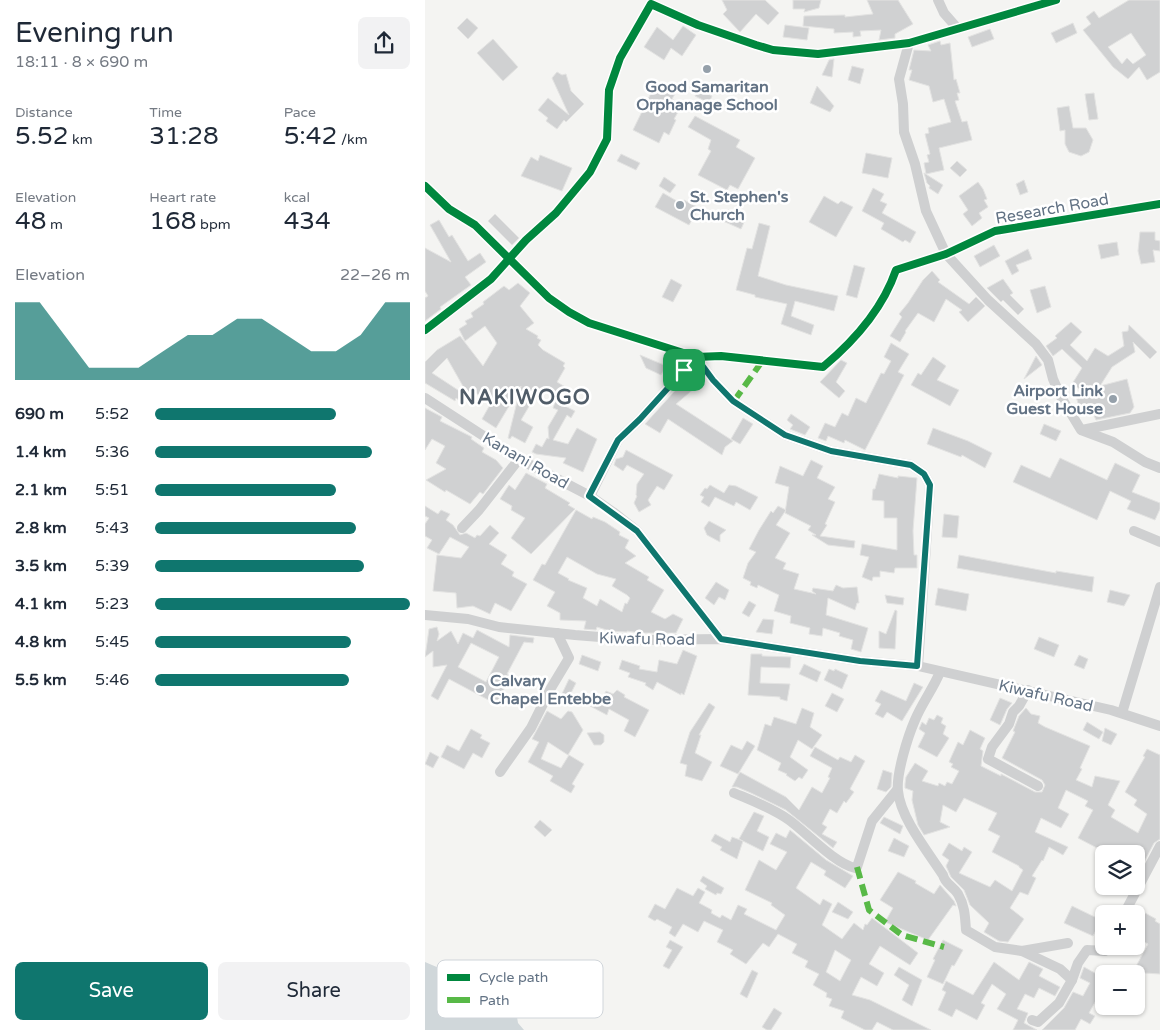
<!DOCTYPE html>
<meta charset="utf-8">
<style>
body{margin:0;font-family:"Varela Round",sans-serif;background:#f2f2f3;color:#1f2937;height:100vh;display:flex;flex-direction:column;font-size:19px;white-space:nowrap}
*{box-sizing:border-box;margin:0}
p{font-size:16px;color:#747a83}
.icon{flex:none;width:28px;height:28px;fill:none;stroke:currentColor;stroke-width:2;stroke-linecap:round;stroke-linejoin:round}
.map{position:relative;flex:1;overflow:hidden}
.drawer{display:flex;flex-direction:column;background:#fff;width:425px}
.drawer>*{flex:none}
.buttons{position:absolute;left:670px;top:845px;display:grid;gap:10px}
.buttons a{display:grid;place-items:center;width:50px;height:50px;border-radius:8px;background:#fff;box-shadow:0 1px 4px #0004;font-size:25px}
.pin{position:absolute;display:grid;place-items:center;width:42px;height:42px;color:#fff;margin:-21px;border-radius:10px;box-shadow:0 2px 8px #0006}
.round{display:grid;place-items:center;flex:none;width:52px;height:52px;border-radius:8px;background:#f2f2f3}
.summary{display:flex;align-items:center;justify-content:space-between;height:85px;padding:0 15px}
h1{font-size:28px;font-weight:600;line-height:38px}
.stats{display:grid;grid-template-columns:repeat(3,1fr);gap:8px;height:85px;padding:5px 15px}
.stats div{display:grid;align-content:center}
.stats b{font-size:25px;font-weight:600}
.stats small{font-size:14px;font-weight:400}
.stats p{font-size:14px}
.chart{height:140px;padding:10px 15px}
.chart p{display:flex;justify-content:space-between}
.chart svg{width:100%;height:90px;margin-top:5px;fill:#0f766e;opacity:.7}
.action{display:flex;gap:10px;margin-top:auto;padding:10px 15px}
.action a{flex:1;height:58px;border-radius:8px;background:#0f766e;color:#fff;font-size:20px;font-weight:600;line-height:58px;text-align:center}
.action a+a{background:#f2f2f3;color:#1f2937}
ul{padding:0 15px;list-style:none;font-size:16px}
li{display:grid;grid-template-columns:80px 60px 1fr;align-items:center;height:38px}
li i{height:12px;border-radius:6px;background:#0f766e}
main{display:flex;flex:1;min-height:0}
.map>svg:first-child{display:block}
.water{fill:#d0d7da}
.building{fill:#d0d1d2;stroke:#e3e3e2;fill-rule:evenodd}
.lines{fill:none;stroke-linecap:round;stroke-linejoin:round}
.minor{stroke:#cfd0d1;stroke-width:10}
.quiet{stroke:#58b947;stroke-width:6;stroke-dasharray:12 6;stroke-linecap:butt}
.cycleway-casing{stroke:#fff;stroke-width:11}
.cycleway{stroke:#00873e;stroke-width:8}
.route-casing{stroke:#fff;stroke-width:10}
.route{stroke:#0f766e;stroke-width:6}
.poi-dot{fill:#95a0aa;stroke:#fff;stroke-width:2}
.labels{text-anchor:middle;stroke-width:5;stroke-linejoin:round;paint-order:stroke}
.poi-label{font-size:16px;font-weight:bold;fill:#627284;stroke:#fff;text-anchor:start}
.street-label{font-size:16px;fill:#627284;stroke:#fff}
.district-label{font-size:21px;font-weight:bold;letter-spacing:1px;fill:#505c68;stroke:#fff}
.key{fill:#fff;stroke:#d0d5da;stroke-width:1}
.key-label{font-size:14px;fill:#627284}
</style>
<main>
<section class="drawer">
<div class="summary"><div><h1>Evening run</h1><p>18:11 · 8 × 690 m</p></div><a class="round"><svg class="icon" aria-label="share" viewBox="0 0 24 24"><path d="M12 15V3M7 8l5-5 5 5M5 13v7h14v-7"/></svg></a></div>
<div class="stats">
<div><p>Distance</p><b>5.52<small> km</small></b></div>
<div><p>Time</p><b>31:28</b></div>
<div><p>Pace</p><b>5:42<small> /km</small></b></div>
</div>
<div class="stats">
<div><p>Elevation</p><b>48<small> m</small></b></div>
<div><p>Heart rate</p><b>168<small> bpm</small></b></div>
<div><p>kcal</p><b>434</b></div>
</div>
<div class="chart"><p><span>Elevation</span>22–26 m</p>
<svg viewBox="0 0 160 44" preserveAspectRatio="none"><path d="M0 44V6L10 6L20 22L30 38L40 38L50 38L60 30L70 22L80 22L90 14L100 14L110 22L120 30L130 30L140 22L150 6L160 6V44z"/></svg>
</div>
<ul>
<li><b>690 m</b>5:52<i style="width:71%"></i></li>
<li><b>1.4 km</b>5:36<i style="width:85%"></i></li>
<li><b>2.1 km</b>5:51<i style="width:71%"></i></li>
<li><b>2.8 km</b>5:43<i style="width:79%"></i></li>
<li><b>3.5 km</b>5:39<i style="width:82%"></i></li>
<li><b>4.1 km</b>5:23<i style="width:100%"></i></li>
<li><b>4.8 km</b>5:45<i style="width:77%"></i></li>
<li><b>5.5 km</b>5:46<i style="width:76%"></i></li>
</ul>
<div class="action"><a>Save</a><a>Share</a></div>
</section>
<div class="map">
<svg width="735" height="1030" viewBox="0 0 735 1030">
<rect width="100%" height="100%" fill="#f4f4f2"/>
<path class="water" d="M0,962l14,6 18,1 12,3 13,13 8,4 14,1 4,5 -4,4v9l12,3 2,12 6,7h11h-110z"/>
<g class="building">
<path d="M297,0h43l14,13 -11,12 -12,-11 -16,18 -17,-18 4,-4z"/>
<path d="M368,0h28l-2,8 -15,4 1,-3h-12z"/>
<path d="M442,0h31l15,24 -18,10v4l-16,2 2,-10 -21,1 1,5 -8,1v-5l-19,1v-4l-31,-3 1,-10 41,-1v2l28,-3z"/>
<path d="M704,0h31v72l-13,8 -8,-13 -11,12 -15,-12 -30,-37 8,-6 -5,-7 8,-6 5,7zM706,33l15,22 -13,9 -6,-6 -5,6 -14,-17z"/>
<path d="M42,18l11,10 -10,11 -11,-11z"/>
<path d="M648,23l4,10 -21,10 -5,-10z"/>
<path d="M360,25l24,3 -2,12 -24,-3z"/>
<path d="M258,26l13,9 -14,21 -11,-8 -7,12 -20,-13 13,-20 16,13z"/>
<path d="M565,29l4,10 -22,8 -4,-10z"/>
<path d="M68,39l25,28 -15,14 -26,-28z"/>
<path d="M515,41l1,4 9,-2 4,37 2,-1 4,14h-3l2,7 -4,1 7,21 5,-1 5,19 -33,8 5,22 -18,4 -2,-11 5,-1 -2,-7 3,-1 -5,-20 4,-1 -1,-5 23,-6 -7,-23 -11,3 -4,-16 -20,-6 3,-10h-3l5,-20 17,1 -3,-6z"/>
<path d="M409,59l-2,18 -10,-2 7,-15z"/>
<path d="M427,66l12,3 -4,15 -12,-4z"/>
<path d="M132,72l5,3 4,-1 5,17 13,13 -18,18 -2,-2 -7,9 -11,-8 2,-3 -10,-8 10,-12 21,17 -17,-37z"/>
<path d="M235,83l16,9 -4,7 10,6 -8,14 2,1 -7,15 -5,-3 -5,11 -26,-13 21,-43 3,1z"/>
<path d="M392,86l17,20 -4,6 -20,-9z"/>
<path d="M273,89l14,7 -3,7 -14,-7z"/>
<path d="M669,93l4,26 -9,1 -4,-26z"/>
<path d="M644,106l4,22h13l7,12 -4,12 -8,4 -12,-4 -4,-8v-14l-5,1 -3,-23z"/>
<path d="M270,116l45,24 -4,7 19,11 -17,31 -8,-4 -3,5 -29,-15 13,-24 -3,-2 3,-9 -23,-13z"/>
<path d="M441,153l26,5 -4,20 -26,-5z"/>
<path d="M196,154l19,9 -4,7 -19,-9z"/>
<path d="M115,155l32,13 -10,23 -41,-15 10,-19 7,4z"/>
<path d="M532,161l10,9 -7,7 -10,-9z"/>
<path d="M499,173l19,12 -5,9 -9,-6 1,-2 -3,-3z"/>
<path d="M239,177l12,8 -6,8 -11,-7z"/>
<path d="M599,180l4,12 -8,3 -4,-11z"/>
<path d="M553,182l5,7 4,10 -3,1 4,7 -9,6 3,5 -10,8 -9,-12 5,-4 -9,-14z"/>
<path d="M448,188l11,6 -4,7 7,3 -5,9 34,19 -6,11 -5,-3 -2,2 -22,-13 3,-6 -22,-12z"/>
<path d="M238,193l19,11 2,-4 15,8 -10,17 -34,-18z"/>
<path d="M399,196l14,8 3,-3 12,6 -17,30 -27,-15z"/>
<path d="M303,210l18,8 -5,11 -18,-8z"/>
<path d="M70,214l24,24 -7,7 -24,-24z"/>
<path d="M14,220l10,17 3,-2 16,26 12,-8 6,9 -21,15 6,8 -31,22 1,2 -16,12v-23l3,-2 -3,-5v-43l26,14 -21,-37z"/>
<path d="M334,223l11,3 -12,50 28,9 52,11 -4,15 -39,-10 -4,15 23,9 -3,10 -30,-11 6,-20 -32,-7v-2l-19,-5 11,-42 5,1z"/>
<path d="M715,232h15v8l5,1v10l-7,-1 2,12 -14,2 -3,-13z"/>
<path d="M692,242l2,13 -18,4 -3,-14z"/>
<path d="M569,245l6,11 -20,11 -6,-11z"/>
<path d="M603,249l4,10 -16,6 3,6 -7,4 -7,-14z"/>
<path d="M429,265l11,3 -8,30 -11,-3z"/>
<path d="M507,271l8,9 -2,2 31,22 7,-7 9,9 -17,16 -9,-10 3,-2 -16,-11 -12,23 -16,-9 -13,18 1,1 -6,10 -10,-6 12,-19 -3,-3 9,-11 15,-23z"/>
<path d="M246,279l11,6 -9,17 -11,-5z"/>
<path d="M578,279l10,14 -3,2 14,14 -6,6 -15,-15 -2,2 -14,-14z"/>
<path d="M93,283l12,10 -10,13 14,17 -8,6 12,7 -1,2 4,2 -3,5 5,5 22,13 -2,3 2,2 -8,14 13,8 -2,4 3,1 -6,11 10,5 -4,7 -4,-3 -14,25 15,4 9,-16 20,11 -14,33 -20,-9 3,-5 -30,-4 -4,-2 4,-8 6,3 5,-9 2,1 -1,-12 10,-17 -5,-2 4,-11 -17,-9 -19,32 12,7 -8,16 -13,-7 -2,3 -2,-1 13,-52 -25,42 -14,-9 9,-16 -20,-13 -3,5 -21,-37 -15,15 35,23 -4,7 -7,-5 -1,3 -30,-18v-21l12,-12 23,-14 23,30 14,-23 -12,-17 -20,15 -6,-12 8,-5 -2,-3 8,-4 -2,-4 13,-9 -1,-2 21,-16 5,4z"/>
<path d="M620,286l6,21 -14,6 -7,-23z"/>
<path d="M646,322l11,10 -12,13 17,16 8,-13 13,8 16,-10 -2,-14 6,-1 1,-6 28,27 -7,7 -17,-17 2,10 -23,15 -12,19 27,-7 7,28 -4,6 -34,7 -7,-16 -10,3 -3,-11 10,-3 -14,-9 10,-16 -20,-19 -9,7 -7,-10 11,-8 -2,-2z"/>
<path d="M466,343l18,11 -11,18 6,3 -39,75 -20,-10 -1,3 -16,-7 -2,5 -8,-3 7,-15 10,4 7,-14 6,3 8,-18 10,5 15,-30 3,1 7,-13 -7,-4z"/>
<path d="M215,355l24,10 6,-9 8,3 -8,14 -6,-3 -3,5 -15,-7z"/>
<path d="M611,356l6,9 -18,14z"/>
<path d="M508,357l13,9 -9,14 22,10 -9,16 -39,-21 7,-12 3,2z"/>
<path d="M416,360l6,3 -11,19 9,9 -6,7 -19,-16z"/>
<path d="M266,373l2,3 10,5 -27,23 57,37 -8,6 -3,8 -54,-36 -8,14 -15,-9z"/>
<path d="M0,408l17,9 -2,4 32,16 -1,2 13,9 -2,4 14,8 7,8 -20,26 -3,-2 -10,12 -24,-14 -1,2 -19,-12 20,-11 -10,-6 9,-17 -13,-7 -7,11z"/>
<path d="M366,414l19,13 -5,8 -15,-6 3,-4 -6,-5z"/>
<path d="M318,418l10,6 -13,20 -9,-5z"/>
<path d="M619,424l17,7 -5,10 -16,-7z"/>
<path d="M508,428l35,13 24,12 -7,15 -23,-13 -1,2 -34,-13z"/>
<path d="M201,450l47,25 -9,15 -7,-4 -9,14 3,5 -12,7 -5,-9 3,-7 -1,-1 1,-11 7,-10 -17,-9 -4,6 -9,-6 2,-6 7,-2z"/>
<path d="M635,458l47,22 8,-17 25,12 -8,17 28,11v6l-5,11 -28,-11 4,-8 -21,-10 -13,29 -84,-38 8,-17 29,13z"/>
<path d="M386,460l12,6 -6,12 18,9 -7,12 7,3 -10,22 2,1 -7,11 35,5 -1,7 -26,-3 -16,-10h4l-8,-5 3,-4 -26,-13 4,-26 -14,-4 5,-17 23,10z"/>
<path d="M101,473l21,11 -2,4 25,15 -2,2 7,4 -44,45 -20,-16 14,-20 -14,-8 1,-4 -12,-7 9,-14 6,5z"/>
<path d="M454,474l19,4v-2l19,2 -4,53 1,24h3v13h-22l-1,5 -14,-2v6h-7l-1,4 -10,-4 7,-20 -9,-2 2,-11 35,6v-32h-13v-17l-12,-1 1,-11h2z"/>
<path d="M285,485l14,8 5,-8 7,1 22,11 -8,13 -14,-8 -2,4 -19,-9 -6,10 -8,-5 3,-5 -4,-2 5,-7 2,1z"/>
<path d="M0,506l13,8 3,-4 9,4 -4,6 7,5 7,10 6,-2 9,5 2,-3 3,1 10,-11 9,8 -10,11 18,11 -6,9 13,8 -2,4 15,8 -16,27 -16,-8 -5,11 -17,-8 -16,2 -1,-15 -23,-2 4,-36 24,3 8,-11 -19,-10 -11,17 -12,-6 5,-8 -7,-4v-12l4,-6 -4,-2z"/>
<path d="M353,506l8,4 -10,15 14,8 -15,25 11,5 -3,6 16,5 -5,15 22,5 -4,-3 1,-3 20,3 3,-6 7,3 14,-1 2,16h-2l-2,7 -27,-12 -2,17 42,13 -7,24 -10,-3 2,-9 -14,-4 1,-3 -17,-5 -1,8 -13,-2 1,-6 -20,-5 1,-7 -17,-5 5,-16 -21,-10 -1,3 -7,-3 1,-3 -8,-4 5,-15 8,-11 -7,-3 10,-19 12,-19 2,2z"/>
<path d="M151,510l16,9 1,-2 12,5 15,10 -1,3 10,5 -4,8 11,8 -11,7 24,14 -2,3 17,10 -13,22 14,7 8,-5 10,5 -7,14h-36l-13,-2v1l-17,-1 -13,-4 -1,3 -12,-1 2,-8 -26,-1v-7l-13,-7 8,-14 -22,-12 9,-16 3,1zM142,557l30,17 19,5 -4,7 15,9 3,3 -3,6 -2,-1 -3,9 -22,-13 -3,7 -14,-8 4,-10 -19,-8 1,-1 -11,-6z"/>
<path d="M519,514l15,2 -2,22 -15,-1z"/>
<path d="M284,521l17,9 -6,5v7l-13,-7 -3,-7z"/>
<path d="M534,555l97,18v-2l38,6 -2,15 -135,-24z"/>
<path d="M291,582l13,8 -4,10 -6,-3 -5,8 -9,-7z"/>
<path d="M513,588l31,6 -3,17 -31,-6z"/>
<path d="M685,590l20,5 -6,11 -17,-4z"/>
<path d="M460,595l19,3 -1,7 -16,-2z"/>
<path d="M324,601l7,4 -7,12 -7,-4z"/>
<path d="M470,610l2,1 -2,38 -16,-1v-17l7,3z"/>
<path d="M338,619l11,1 -2,14 -16,-2z"/>
<path d="M12,627l2,7 -2,7 14,-10 7,13 5,-11 10,5 4,-8 32,17 1,-12 24,3 -1,5 -9,-1 -17,32 4,2 -15,28 -47,-25 -11,21 -7,-4 16,-31 -14,2v-16l-8,6 4,-28zM46,643l28,14 -13,25 -28,-15z"/>
<path d="M614,637l20,8 -5,12 -20,-8z"/>
<path d="M258,650l14,6 -13,39 -3,-2v2l-24,-13 -4,8 -8,-5 1,-2 -18,-6 2,-4 -11,-4 3,-9 18,6 -1,3 18,3 2,-12 18,4z"/>
<path d="M326,654h11v2l29,1 -1,11 -29,-1 -1,16 30,1 -3,17 -7,-2v-2l-32,-2z"/>
<path d="M157,655l19,7 -3,9 -19,-7z"/>
<path d="M654,655l9,4 -4,10 -10,-4z"/>
<path d="M379,664l17,8 -4,10 -18,-8z"/>
<path d="M404,669l5,2 1,-2 13,6 -6,14 -18,-9z"/>
<path d="M144,679l7,4 -9,18 -7,-3z"/>
<path d="M489,683l9,4 -21,34 -15,-9 -4,6 -8,-4 6,-10 -6,-3 6,-11 25,11z"/>
<path d="M192,690l8,5 -1,2 25,13 -14,27 -11,-6 5,-11 -20,-11 -2,6 -17,-9 8,-12 5,3 3,-6 7,3z"/>
<path d="M407,693l12,6 -7,13 -12,-6z"/>
<path d="M575,698l12,5 -5,6 -7,16 -10,-5z"/>
<path d="M284,703l6,4 -16,28h2l-6,18 17,9 -10,19 -17,-5 2,-11 -7,-2 10,-31z"/>
<path d="M377,708l12,5 -4,14 12,8 -10,14 -14,-9 -8,17 18,13 -6,9 -3,-2 -4,4 -9,-6 1,-1 -9,-4 3,-7 -24,-13 8,-26 6,2 3,-9 22,7z"/>
<path d="M601,708l5,6 9,2 -2,7 7,4 45,19 -10,22 2,1 -6,11 16,7 3,-11 25,5 -12,24 7,5 -4,7 27,16 9,-19 -13,-9 3,-5 -12,-8 20,-35 -2,-1 4,-7 13,6v84l-6,4 -12,23 -6,1v-13h-40l3,-5 -21,-11 15,-28 -8,-4 3,-5 -22,-11 -8,18 11,6 -8,14 -20,-10 -6,14 33,15 -5,8 -14,-8 -6,14 -1,-1 -10,16 4,2 -8,17 -8,-3 -2,3 -8,13 14,11 -16,23 -9,-1 -15,-9 5,-9 -19,-18 -6,-15 -13,-13 -5,-11 3,-6 -7,-5 7,-12 13,8 2,-4 8,5 -13,21 31,14 5,-7 17,11 11,-21 -4,-3v-1l-27,-14 8,-16 -12,-6 9,-17 -33,-15 -8,14 -13,-7 -3,17 10,5 -26,8 -6,-10 -6,-25 1,-9 -8,-3v-4l1,-7 9,-14 13,8 -6,10 16,5 1,-3 6,3 2,-4 5,2 7,-13 -8,-4 2,-3 -4,-2 9,-20 5,3 7,-15 15,8 -5,11 3,2 -2,15 20,10v-2l34,18h7l3,-7 -3,-5 -40,-22 13,-26 -2,-1 6,-15z"/>
<path d="M122,711l14,8 7,-8 4,1 11,18 -15,25 -20,-13 -7,17 20,9 8,-13 15,9 -12,20 3,2 -4,7 -21,-12 3,-5 -25,-14 11,-20 -7,-3z"/>
<path d="M512,715l6,3 -2,5 5,3 -3,8 6,4 -12,19 -19,-10 7,-14 -6,-4 3,-7 4,3 3,-7 5,2z"/>
<path d="M662,722l16,10 -4,7 -16,-9z"/>
<path d="M680,728l12,6 -6,11 -9,-4z"/>
<path d="M46,729l11,6 -2,3 10,5 -8,15 -9,-5 -9,16 -23,-12 6,-12 12,6z"/>
<path d="M175,732l4,3v7l-3,3h-7l-7,-12z"/>
<path d="M322,741l8,5 -17,28 -18,-8 11,-21 11,5z"/>
<path d="M390,747l23,13 2,-3 11,5 4,-7 10,6 -15,28 4,3 -8,11 -2,-2 -7,12 -7,-4 -8,15 5,3 -5,7 15,8 -4,6 -47,-38 -35,-17 -14,-6h-5l8,-15 46,25 13,13 13,-23 10,6 8,-15 -2,-1 4,-9 -22,-12z"/>
<path d="M5,752l9,5 -6,11 -8,-4z"/>
<path d="M458,770l9,3 -1,14 -5,5 -9,-3z"/>
<path d="M329,812l10,4 -7,15 12,6 -6,14 -24,-12z"/>
<path d="M459,817l19,9 -3,8 -20,-11z"/>
<path d="M115,820l12,10 -7,7 -11,-10z"/>
<path d="M365,830l36,30 27,16 -8,12 -21,-13 2,-4 -15,-9 -15,26 24,17 3,-6 9,5 -10,21 20,14 12,-16 9,7 2,-6 2,1 5,-7 46,35 -8,12 -30,-19 -11,18 15,9 -7,13 -16,-9 -9,18 18,5 61,30h-38l-16,-8 -5,8h-7l-24,-12 3,-7 -15,-5 3,-7 -6,-2 1,-4 -14,-8 6,-11 -14,-7 3,-6 -16,-8 5,-9 -19,-10 -9,13 -6,-4 -17,21 -16,-10 3,-4 -16,-8 6,-12 -19,-9 -6,11 -15,-8 -8,13 -6,-4 3,-6 -15,-8 -2,2 -7,-4 7,-13 10,5 12,-21 16,8 5,-8 7,4 -6,11 13,7 -1,3 9,5 2,-3 9,5 7,-15 9,4 -3,5 32,16 9,-15 -14,-10 1,-2 -27,-13 14,-30 17,10 11,-18 -17,-8 6,-11 10,5zM410,950l16,10 -11,21 -14,-9z"/>
<path d="M290,834l15,8 2,-5 11,4 -6,18 -17,-9 2,-3 -11,-6z"/>
<path d="M469,838l15,8 -5,11 -16,-6z"/>
<path d="M473,872l18,9 -1,2 19,11 6,-9 14,16 2,5 -3,-1 -25,35 -43,-18 8,-14 -13,-8z"/>
<path d="M278,876l21,12 -3,6 -4,-1 -1,2 -11,-6 2,-3 -7,-5z"/>
<path d="M413,902l15,10 -5,7 -16,-7z"/>
<path d="M647,906l29,14 -8,16 -29,-13z"/>
<path d="M711,908l20,11 -1,2 5,3v50l-16,-1 -8,10v-9h-4l16,-30 -12,-7z"/>
<path d="M245,940l13,7 -14,22 -6,-3 9,-16 -6,-3z"/>
<path d="M518,940l20,10 -9,16 -2,-1 -9,19 -16,-7 8,-17 -2,-1z"/>
<path d="M569,962l25,18 10,-18 14,7 -4,7 21,11 -5,9 -16,-8 -5,10 -9,-4 -8,15 11,4 -4,10 13,7h-24l5,-10 -21,-11 9,-15 -14,-10 -11,19 4,2 -8,15 -21,-11 -4,8 -14,-7 8,-18 -4,-2 4,-9 27,14z"/>
<path d="M474,967l23,13 -10,26 -10,-6 7,-15 -15,-10z"/>
<path d="M659,967l20,11v18l-4,-3 -11,20 6,3 -5,8 -9,-5 -6,11h-33l22,-22 9,-16 10,4 7,-13 -10,-5z"/>
<path d="M327,970l6,3 -11,25 -7,-4z"/>
<path d="M349,1008l8,5 -11,17h-4l-5,-3z"/>
</g>
<g class="lines">
<g class="minor">
<path d="M513,0l6,13 14,16"/>
<path d="M484,43l-10,36 4,25 1,28 11,32 11,47 20,43 42,46 48,44 12,16 5,19 8,18 20,33 32,12 32,20 15,6"/>
<path d="M0,186l24,23 26,16 74,73 20,14 20,11 107,34 25,-1 102,11c30,-25 60,-59 73,-97l50,-16 49,-23 165,-27"/>
<path d="M0,330l66,-51 35,-39 30,-27 34,-41 17,-33 2,-49 11,-32 31,-54 47,21 58,20 17,5 45,4 91,-11 147,-43"/>
<path d="M0,398l94,61 71,37 23,16 24,19 84,108"/>
<path d="M657,430l78,-16"/>
<path d="M165,496l28,-56 22,-21 56,-62 17,23 20,21 52,34 46,16 80,14 13,9 6,11 -12,181"/>
<path d="M37,528l17,-18 40,-51"/>
<path d="M709,531l26,11"/>
<path d="M0,615l43,4 31,8 76,8 62,5 84,-1 139,22 58,5 193,44 49,16"/>
<path d="M515,672c-7,17 -18,31 -25,48 -7,16 -19,54 -17,71 2,26 30,61 45,84 2,9 10,11 15,19 7,12 7,23 8,36l29,17 27,4 46,-8"/>
<path d="M603,690l-9,16 -6,6 -4,12 -17,23 -4,12 50,27"/>
<path d="M697,713l38,-126"/>
<path d="M75,772l31,-44 20,-40 18,-30 -12,-25"/>
<path d="M309,793c19,8 38,15 55,27 18,13 45,43 66,48l2,-1 15,-46 25,-31"/>
<path d="M699,914l36,-68"/>
<path d="M597,951l38,18 12,11 -13,23 -21,19 -6,-2"/>
<path d="M647,980l6,-17 9,-13 18,1 2,-5"/>
</g>
<g class="quiet">
<path d="M309,401l29,-41"/>
<path d="M432,867l12,43 33,25 42,12"/>
</g>
<g class="cycleway-casing">
<g id="cycleway">
<path d="M0,186l24,23 26,16 74,73 20,14 20,11 107,34 25,-1 102,11c30,-25 60,-59 73,-97l50,-16 49,-23 165,-27"/>
<path d="M0,330l66,-51 35,-39 30,-27 34,-41 17,-33 2,-49 11,-32 31,-54 47,21 58,20 17,5 45,4 91,-11 147,-43"/>
</g>
</g>
<use href="#cycleway" class="cycleway"/>
</g>
<g class="lines">
<g class="route-casing">
<path id="route" d="M271,357l17,23 20,21 52,34 46,16 80,14 13,9 6,11 -13,181 -57,-5 -139,-22 -84,-108 -48,-35 29,-56 22,-21z"/>
</g>
<use href="#route" class="route"/>
</g>
<g class="poi-dot">
<circle cx="282" cy="69" r="5"/>
<circle cx="255" cy="205" r="5"/>
<circle cx="688" cy="399" r="5"/>
<circle cx="55" cy="689" r="5"/>
</g>
<g class="labels">
<g class="poi-label">
<text x="282" y="92" text-anchor="middle">Good Samaritan<tspan x="282" dy="18">Orphanage School</tspan></text>
<text x="265" y="202">St. Stephen's<tspan x="265" dy="18">Church</tspan></text>
<text x="678" y="396" text-anchor="end">Airport Link<tspan x="678" dy="18">Guest House</tspan></text>
<text x="65" y="686">Calvary<tspan x="65" dy="18">Chapel Entebbe</tspan></text>
</g>
<g class="street-label">
<text transform="translate(627 208) rotate(-10)" y="6">Research Road</text>
<text transform="translate(101 460) rotate(30)" y="6">Kanani Road</text>
<text transform="translate(222 638) rotate(1)" y="6">Kiwafu Road</text>
<text transform="translate(621 695) rotate(13)" y="6">Kiwafu Road</text>
</g>
<g class="district-label">
<text x="100" y="404">NAKIWOGO</text>
</g>
</g>
<rect x="12" y="960" width="166" height="58" rx="8" class="key"/>
<rect x="22" y="974" width="23" height="7" fill="#00873e"/>
<rect x="22" y="997" width="23" height="6" fill="#58b947"/>
<g class="key-label">
<text x="54" y="982">Cycle path</text>
<text x="54" y="1005">Path</text>
</g>
</svg>
<div class="buttons">
<a><svg class="icon" aria-label="layers" viewBox="0 0 24 24"><path d="M12 4l9 5-9 5-9-5zM3 14l9 5 9-5"/></svg></a>
<a>+</a>
<a>−</a>
</div>
<div class="pin" style="left:259px;top:370px;background:#1e9e55"><svg class="icon" aria-label="arrive" viewBox="0 0 24 24"><path d="M6 21V4h12l-3 4 3 4H6"/></svg></div>
</div>
</main>
